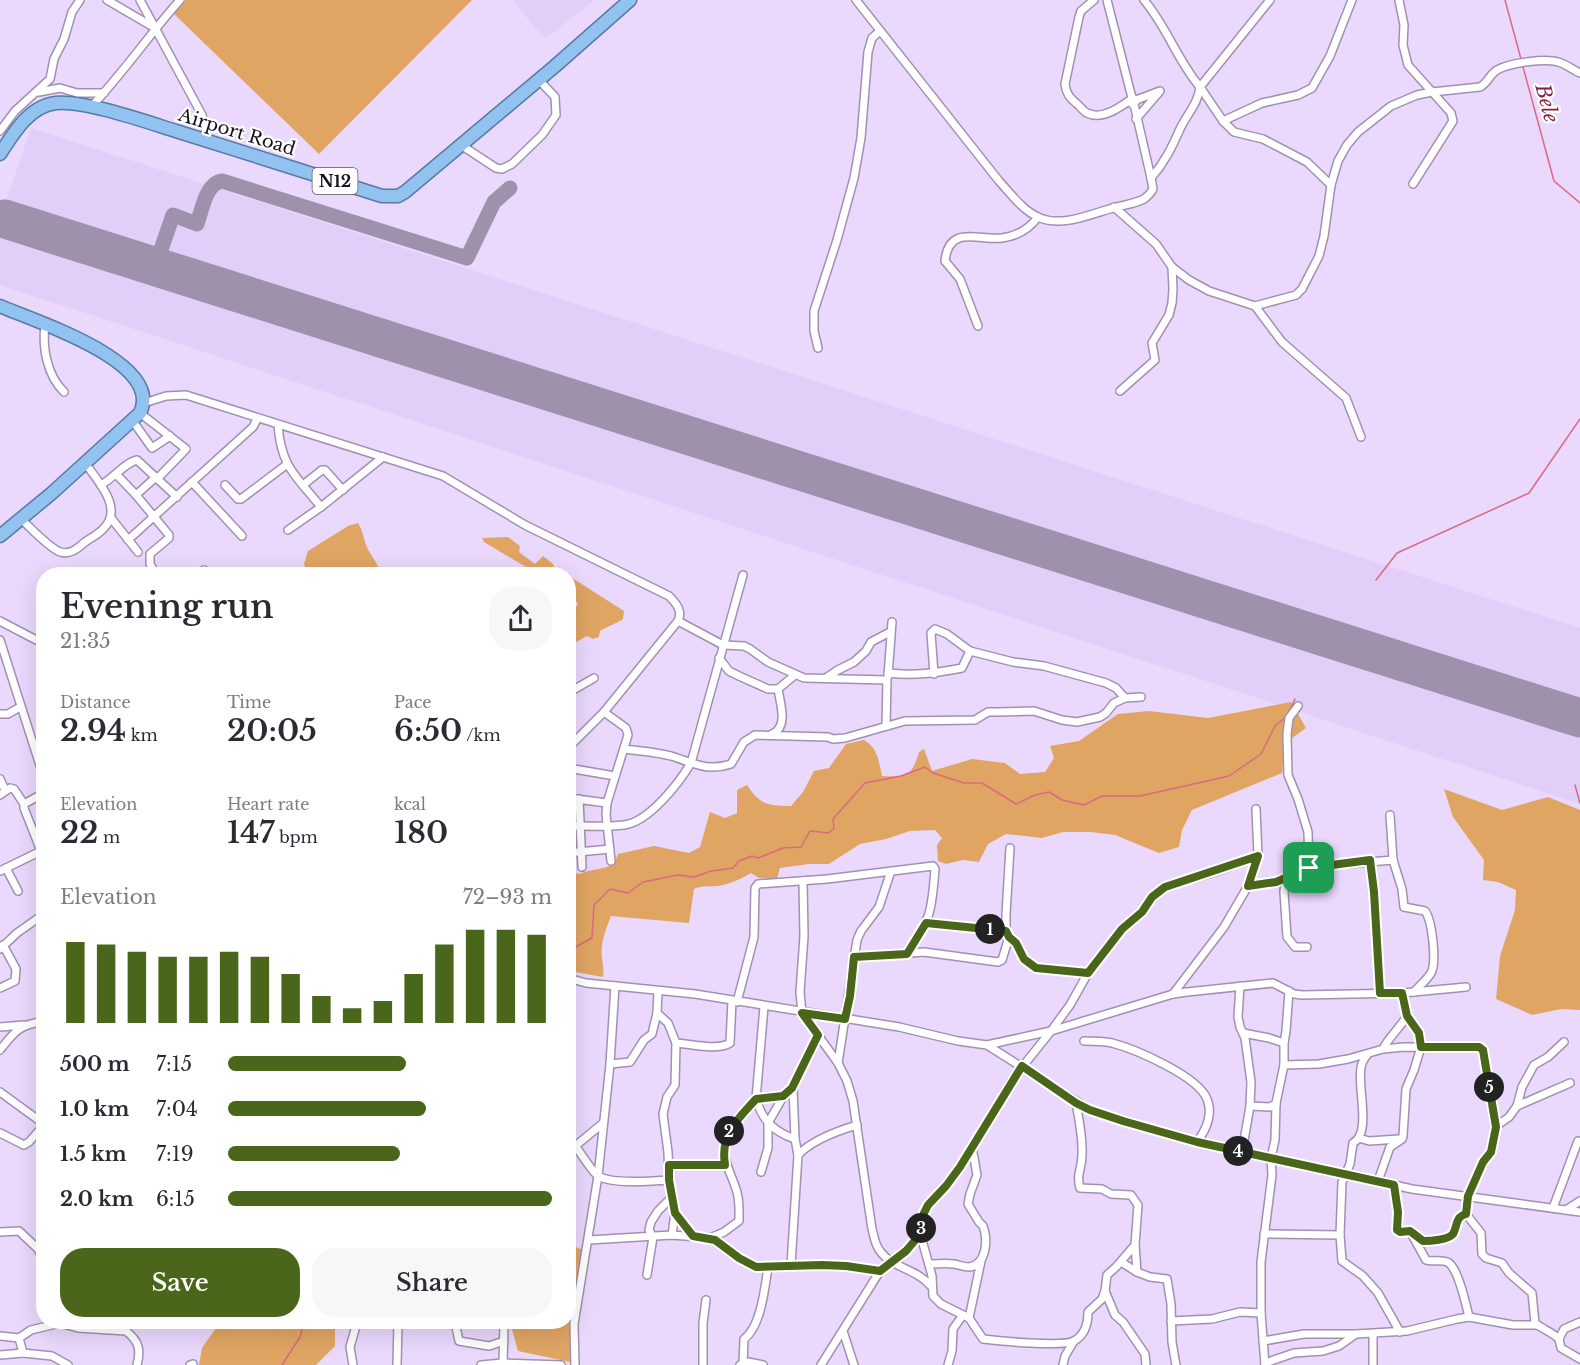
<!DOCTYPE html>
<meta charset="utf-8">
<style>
body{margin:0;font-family:"Libre Baskerville",serif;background:#f7f7f7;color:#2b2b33;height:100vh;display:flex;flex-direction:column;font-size:22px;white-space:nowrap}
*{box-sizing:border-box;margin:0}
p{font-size:20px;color:#7c7c81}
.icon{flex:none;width:33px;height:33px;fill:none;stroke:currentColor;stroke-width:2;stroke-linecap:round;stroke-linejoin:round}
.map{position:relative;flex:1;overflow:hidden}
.details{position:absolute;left:36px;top:567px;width:540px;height:762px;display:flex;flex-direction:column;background:#fff;border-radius:24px;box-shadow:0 6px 24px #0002}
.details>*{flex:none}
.pin{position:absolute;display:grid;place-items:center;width:51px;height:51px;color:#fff;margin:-26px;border-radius:12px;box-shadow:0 3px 9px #0006}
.km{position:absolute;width:30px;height:30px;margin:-15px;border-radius:50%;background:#222;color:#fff;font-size:16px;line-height:30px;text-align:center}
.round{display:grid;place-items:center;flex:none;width:63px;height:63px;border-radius:24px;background:#f7f7f7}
.overview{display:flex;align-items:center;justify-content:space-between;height:102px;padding:0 24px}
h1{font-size:33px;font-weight:600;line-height:45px}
.figures{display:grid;grid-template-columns:repeat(3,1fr);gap:9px;height:102px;padding:6px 24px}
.figures div{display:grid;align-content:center}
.figures b{font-size:30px;font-weight:600}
.figures small{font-size:16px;font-weight:400}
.figures p{font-size:16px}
.chart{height:168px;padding:12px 24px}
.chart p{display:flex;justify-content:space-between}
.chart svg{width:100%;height:108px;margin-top:6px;stroke:#4a661a;stroke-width:6}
.action{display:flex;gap:12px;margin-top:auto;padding:12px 24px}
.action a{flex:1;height:69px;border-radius:24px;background:#4a661a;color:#fff;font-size:24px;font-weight:600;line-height:69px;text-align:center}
.action a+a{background:#f7f7f7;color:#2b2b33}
ul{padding:0 24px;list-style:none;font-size:20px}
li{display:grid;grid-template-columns:96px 72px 1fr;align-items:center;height:45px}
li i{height:15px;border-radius:8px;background:#4a661a}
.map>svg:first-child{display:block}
.built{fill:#e3cdf9}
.green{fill:#e0a563}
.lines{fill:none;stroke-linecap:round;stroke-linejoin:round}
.stream{stroke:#da6982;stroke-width:1.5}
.taxiway{stroke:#9f90ac;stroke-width:15}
.runway{stroke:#9f90ac;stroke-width:39}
.minor-casing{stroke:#a290b3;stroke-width:10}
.trunk-casing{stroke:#557aa4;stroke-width:15}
.minor{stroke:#fff;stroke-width:7}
.trunk{stroke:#92c2f0;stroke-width:12}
.route-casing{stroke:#fff;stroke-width:12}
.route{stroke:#4a661a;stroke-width:8}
.labels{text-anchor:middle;stroke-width:4.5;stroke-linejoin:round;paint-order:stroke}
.shield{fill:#fff;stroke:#5d5861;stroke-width:1.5}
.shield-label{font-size:16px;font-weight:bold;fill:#17101d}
.street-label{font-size:18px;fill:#17101d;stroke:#fff}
.water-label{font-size:20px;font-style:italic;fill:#851e3d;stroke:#fff}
</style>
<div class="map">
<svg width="1580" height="1365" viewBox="0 0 1580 1365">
<rect width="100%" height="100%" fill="#ebd8fd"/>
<g class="built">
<path d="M512,0h82l-49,39z"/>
<path d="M31,128l1549,500v176l-1580,-519v-66z"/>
</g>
<g class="green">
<path d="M186,0h286l-153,154 -146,-141z"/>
<path d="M358,523c4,7 5,11 7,19 3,11 13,20 16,32h-73l-4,-10 4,-13 40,-25z"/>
<path d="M508,537l12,9 -1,6 16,12 8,-8 10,8 2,5 10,5h-27l-54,-32 -2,-4z"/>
<path d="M569,576l55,35 -1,8c-7,5 -15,7 -23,12l-1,6 -6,2 -6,-3 -18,10v-30l9,-12 -6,-9 -3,-2z"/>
<path d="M1291,702l15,26 -21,15 -3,30 -90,37 -10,20 -3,17 -20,6 -44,-18 -24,-3h-28l-21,6 -36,-4 -18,10 -9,18 -16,-2 -17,4 -8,-3 -1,-16 5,-7 -7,-8 -25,1 -24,8 -26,5 -31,20h-20l-29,4 -3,11 -18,-1 -8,-5c-10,6 -21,11 -33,13 -9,1 -15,-1 -24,3l-5,34 -78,-7c-5,13 -11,27 -9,42 1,8 2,12 1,19l-34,-6v-100l10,3c11,-5 23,-4 35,-10l4,-10 36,-8 35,7 11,-6 10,-35 15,6 12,-5v-23l10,-5c13,20 21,21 44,21l12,-14 11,-21 15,-3 17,-24 18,-4c14,8 15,22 18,36 25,1 29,2 37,-24l5,-3 8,22 40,-12 33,4 15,11 25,-2 9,-14 -4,-12 29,-5 39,-27 31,-3 59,7z"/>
<path d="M1444,789l58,21 46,-13 32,13v200l-19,-1 -29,6 -36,-16 4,-43 15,-46 1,-20 -18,-8 -15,-2 1,-20 -31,-43z"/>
<path d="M569,1244l14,6 -12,66 -1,46 -52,-11 -8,-29h58z"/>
<path d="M220,1322h115v24l-19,19h-117l3,-17z"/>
</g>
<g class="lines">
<g class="stream">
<path d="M1505,0l16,59"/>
<path d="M1523,67l31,114 26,22"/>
<path d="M1376,580l21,-27 132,-60 51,-74"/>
<path d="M1290,710l5,-11"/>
<path d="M1575,785l5,18"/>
<path d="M568,951l24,-13 2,-33 16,-16 18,4 15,-11 35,-7 16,2 17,-6 22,-3 6,-7 13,-5 6,2 25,-10 18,-1 9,-16 18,2 6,-4 -1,-10 32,-36 36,-7 24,-9 8,6 31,10h18l34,21 19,-9 14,-3 13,8 22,5 18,-9h38l89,-20 32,-22 14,-28 11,-9"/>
<path d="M282,1365l18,-28 4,-15"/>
</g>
<path class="taxiway" d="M155,267l18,-52 24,9c5,-14 9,-41 25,-43l245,77 27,-56 16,-14"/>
<path class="runway" d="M5,219l1575,499"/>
<g class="minor-casing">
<g id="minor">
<path d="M107,0l48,28"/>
<path d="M140,0l62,115 6,26"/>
<path d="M856,0l143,181c12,13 24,30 41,37 23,9 51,-4 73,-10 10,-3 21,-4 31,-9 4,-3 7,-6 9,-10l-2,-11 -17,-74"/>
<path d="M1094,0l-13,11 -2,6 -14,67c1,9 4,13 11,19 4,3 7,8 11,10 16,8 36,-8 46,-15l3,3 -4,3"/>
<path d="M1107,0l25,98"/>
<path d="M1144,0c23,27 33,60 56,87l70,-87"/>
<path d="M1399,0l5,25 -1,20 5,20 43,48 2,8 -40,63"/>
<path d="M1200,87l23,34 11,11 29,7 44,23 24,23"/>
<path d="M39,92l21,-4 17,5h27"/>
<path d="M1136,100l24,-9 -24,28"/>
<path d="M91,107c32,-34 58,-72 89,-107"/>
<path d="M1223,121l39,-18 36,-8 14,-7 18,-32 22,-56"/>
<path d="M0,131l15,-20 35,-32 4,-20 10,-20 8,-27 8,-12"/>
<path d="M461,145l35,23 6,1 10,-5 30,-29 14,-20 -1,-18 -16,-17"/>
<path d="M1151,178c14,-16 21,-31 29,-49 7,-15 18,-25 20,-42"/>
<path d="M1114,207l42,37 16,23 17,13 20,11 46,15 27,36 64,56 15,39"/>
<path d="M1255,306l41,-11 6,-6 17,-33 5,-20 7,-51 7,-24 9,-16 11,-13 33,-26 26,-11 15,-3 48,-5c8,-4 9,-12 17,-17 12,-7 48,-12 61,-8 8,2 15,8 22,11"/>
<path d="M45,325c-3,23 2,50 19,67"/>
<path d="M978,326l-18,-47 -15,-18c4,-37 34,-20 57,-23 16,-2 27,-9 36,-21"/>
<path d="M818,348l-4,-17v-20l23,-71 17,-62 7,-40 7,-86 4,-14 8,-7"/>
<path d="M1120,391l35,-31 -3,-17 17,-28 3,-12 1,-14 -1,-22"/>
<path d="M144,403l22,-7 20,-1 257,81 82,49 144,71c7,7 14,15 9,25l-74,91 -36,36"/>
<path d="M140,413l46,36 -29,30"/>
<path d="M132,420l20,28 18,-12"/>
<path d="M278,425c3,42 18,51 43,82l62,-50"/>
<path d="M117,475l19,20 20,-18"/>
<path d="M192,482l50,54"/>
<path d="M101,485c11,-6 25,-23 36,-25l40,37"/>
<path d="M225,485l13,14h3l45,-34"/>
<path d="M303,485l19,-15h3l18,20"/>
<path d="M136,495l33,40v3l-19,16v10l6,10"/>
<path d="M111,518l27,34"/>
<path d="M21,519c10,9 27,28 39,33 11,3 18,-4 25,-10 6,-4 14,-8 19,-14 20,-20 -7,-48 -19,-65"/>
<path d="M288,530l33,-23"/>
<path d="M128,540l125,-113 4,-8"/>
<path d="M197,574l7,-4"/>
<path d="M0,621l44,23"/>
<path d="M678,621l45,24 21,1 6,3 18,13 36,16 83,2 -1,46"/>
<path d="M0,640l44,138"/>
<path d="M719,658l10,13 10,5 29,13h10"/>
<path d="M888,673c26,3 48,0 74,-5l8,-17"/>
<path d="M934,674l-3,-41 4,-4 12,5 23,17 43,11 31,4 62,17 10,5 9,10"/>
<path d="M888,676l4,-54"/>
<path d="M826,678l12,-8 16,-8 12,-11 5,-9 19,-10"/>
<path d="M568,693l26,-15"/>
<path d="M1298,706l-9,12 -2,16 1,41 10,24 10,33 1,36"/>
<path d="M604,712l22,16 2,7 -21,68 -1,11 5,47"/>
<path d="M0,714h8l12,-7"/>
<path d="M568,734l7,6"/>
<path d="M772,734c17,-7 8,-31 6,-45l17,-14"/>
<path d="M624,749c15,2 32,3 47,7 23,7 36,16 60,8l13,-22 11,-7 73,2 5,2 12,-1 60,-17 70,-1 13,-8h8l38,-1 28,9 15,2 23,-5 6,-4 8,-10 11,-5 16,-1"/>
<path d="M568,768l47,8"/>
<path d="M0,779l5,11"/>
<path d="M44,793l-20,11v4l17,43 3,22"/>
<path d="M0,795l10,-7 4,1 10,15"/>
<path d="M568,798l39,5"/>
<path d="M579,799l3,68"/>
<path d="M1390,815l3,45 9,29 2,18 21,4c7,9 12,51 6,62 -4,7 -12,13 -17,19"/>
<path d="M568,826c18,0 39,1 56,-1 25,-3 55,-42 67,-62l52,-188"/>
<path d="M1010,848l-4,66v17l3,6 7,6 8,16 12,9 52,5"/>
<path d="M568,853l42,-4"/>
<path d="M1369,860l5,32 6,101"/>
<path d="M6,868l12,23"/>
<path d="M0,871l41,-20"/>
<path d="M1285,879l-1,13 3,45 8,10h12"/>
<path d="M803,881l1,55 -4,56 2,21 36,50 9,18 6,20 19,128c2,7 3,16 8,22 12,17 37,18 51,35"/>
<path d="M1248,886l28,-4 33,-14 13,-2 71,-6"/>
<path d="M926,923l80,8"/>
<path d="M0,949l17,-16 27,-19"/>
<path d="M854,957l70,-5 74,10 4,-2 7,-23"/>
<path d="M568,978l18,5 109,11 204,33 59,14 29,4 103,65 107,32 215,47 168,23"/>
<path d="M1240,986l-2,31 2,10 5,11 6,44 -1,24 -8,46"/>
<path d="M0,988l15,-7 1,-12 -13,-24"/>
<path d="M1173,994l51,-67 24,-41 10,-30 -2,-47"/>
<path d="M737,1002l17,-65 1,-49 3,-4 69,-5 106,-13 2,3c-3,41 -4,50 -28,85"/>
<path d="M764,1007l-8,92c6,21 18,33 39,40"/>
<path d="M657,1013l11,10 8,20 -1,42 -8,12 -4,17 5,38 1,28"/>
<path d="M0,1027l24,-2"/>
<path d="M1243,1033l26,5 15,5"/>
<path d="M1084,1041c9,0 19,0 28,2 23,6 86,33 95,56 6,15 -1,31 -10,43"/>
<path d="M676,1043c15,1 41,8 54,0l2,-42"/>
<path d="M987,1045l64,-14 122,-37 14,-2 86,-9 21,11 8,1 101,-2 63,-6"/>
<path d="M1383,1049c2,-7 19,-24 24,-33"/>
<path d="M0,1050c15,-19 19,-25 44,-29"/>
<path d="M1367,1055c-3,4 -6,9 -6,13 -4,19 11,65 -8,75l-3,21 -8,18 -2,53 2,26 21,15 15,17 22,39"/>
<path d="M838,1063l19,-123 4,-9 18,-24 12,-36"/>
<path d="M610,1064l20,-2 14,-22 8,-6 5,-21 1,-22"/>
<path d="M1284,1065l35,-1 29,-5 35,-10 21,-2 77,1 3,6 11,73 -4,25 -8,10 -15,34 -2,18 15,19 1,21 4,4 16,5 7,10 23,20 3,30c7,6 17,9 24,16"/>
<path d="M0,1092l44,32"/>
<path d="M1250,1106l20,1 6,-3"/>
<path d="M1517,1106l53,-23"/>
<path d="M1495,1127l14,-10 8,-11 5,-19 12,-22 14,-8 16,-15"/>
<path d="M0,1133l24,12 5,-3 15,-17"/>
<path d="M568,1137c10,10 20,30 29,38 12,10 57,6 72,5l6,33 -3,22"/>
<path d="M1359,1138l10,3 30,-2"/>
<path d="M568,1152l34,-28"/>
<path d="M798,1155c14,-15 39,-24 59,-30"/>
<path d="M669,1165h56"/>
<path d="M761,1172l7,-24v-25l15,-26"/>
<path d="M1378,1181l12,-34 12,-8 1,-3 3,-47 8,-19 7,-23 -2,-14 -12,-17 -4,-23"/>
<path d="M1394,1185l4,27 -1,18 3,2 10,-1 16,29c6,2 18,-1 23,3 10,8 17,42 20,54"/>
<path d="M1553,1208l25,-67"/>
<path d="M1566,1210l14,-9"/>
<path d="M675,1213l18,23"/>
<path d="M922,1229v11l10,36 1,20 8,8 28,14 14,21c16,2 80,8 91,2 11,-6 14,-18 14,-29l14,-13 3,-8 2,-16 9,-8 19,-22 3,-40 -7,-10 -20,-1 -9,-5 -22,-1c-4,-15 2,-19 2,-33 1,-17 -3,-35 -6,-52"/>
<path d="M0,1232l19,-1 19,18 6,11"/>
<path d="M1264,1234l76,1"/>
<path d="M1413,1234l10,7c7,0 25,-1 30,-7 5,-9 2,-17 13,-20"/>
<path d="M710,1238l14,-6 15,-11c0,-11 1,-22 -3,-32 -7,-22 -20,-38 -5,-62 6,-10 17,-19 25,-28l27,-2 10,-9"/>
<path d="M589,1240l83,-5 38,3 29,20 17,9 66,-2 24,1 34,5"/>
<path d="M1135,1245l2,27"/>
<path d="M1121,1262l16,10 13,5 17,2 4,25 1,38 4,23"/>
<path d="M929,1264c8,0 17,-1 25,0 5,1 10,3 15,3 18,-2 19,-28 14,-41l-4,-4 -11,-18 2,-10 7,-19 -5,-28"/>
<path d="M791,1265l7,-110 -3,-16 -2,-51 25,-53"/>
<path d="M647,1275l6,-38 -4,-7 2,-8 7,-11 14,-14"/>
<path d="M1105,1291l10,24 8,7 22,32 1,11"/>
<path d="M969,1318l12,-57"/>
<path d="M1171,1321l41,-2 28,-7 21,1"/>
<path d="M455,1322l4,19 30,5 15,-5"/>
<path d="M1580,1322l-16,7 -5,10 2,9 19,11"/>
<path d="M843,1331l11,34"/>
<path d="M0,1336l19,2 12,-8 29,-7 18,5 48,3c13,10 15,19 11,34"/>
<path d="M19,1338l4,15 29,3 16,9"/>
<path d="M1263,1341l41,-7h52"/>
<path d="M0,1355l23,-2"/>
<path d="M1265,1363l29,-10 29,-2 16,-5 17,-12 51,-3 50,-12 12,-2 44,8h24"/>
<path d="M743,1364l1,-25c17,-12 21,-52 24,-72"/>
<path d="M190,1365l3,-1"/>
<path d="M353,1365l-3,-18 6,-21 -2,-4"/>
<path d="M397,1365l1,-43"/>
<path d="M481,1365l22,-2 58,2"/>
<path d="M503,1365l1,-43"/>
<path d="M575,1365l-1,-41 24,-148 12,-112 5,-78"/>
<path d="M703,1365v-42l3,-23"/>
<path d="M740,1365l8,-3 15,3"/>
<path d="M821,1365l59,-94 26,-20 11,-13 3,-6 4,-19 4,-8 8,-7 24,-31 52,-87 39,-49 19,-26 18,-32 34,-44 20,-17 10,-15 13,-10 50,-15 43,-16"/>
<path d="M948,1365l4,-14 1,-22 10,-14"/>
<path d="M1063,1365l2,-9 9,-15"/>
<path d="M1265,1365l-4,-52v-51l11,-87 -1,-17 4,-18 1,-37 8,-38v-22l2,-12 3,-40"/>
<path d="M1373,1365v-31"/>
</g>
</g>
<g class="trunk-casing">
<g id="trunk">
<path d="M0,154c13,-20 29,-48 56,-51 28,-3 91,19 120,28 69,22 137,43 206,65h16l7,-4 149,-125 76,-67"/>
<path d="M0,306c34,15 165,56 140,107l-88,80 -52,43"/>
</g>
</g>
<use href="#minor" class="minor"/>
<use href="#trunk" class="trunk"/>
</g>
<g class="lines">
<g class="route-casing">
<path id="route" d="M1258,856l-10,30 28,-4 33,-14 61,-8 4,32 6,101h22l5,23 12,17 2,14h58l4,3 13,77 -5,25 -8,10 -15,34 -2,18c-11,3 -8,11 -13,20 -5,6 -23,7 -30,7l-13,-10 -10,1 -3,-2 1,-18 -4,-27 -197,-43 -74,-21 -33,-11 -14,-7 -54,-37 -62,101 -14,19 -18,19 -4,8 -2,13 -5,12 -11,13 -26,20 -34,-5 -24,-1 -66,2 -17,-9 -24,-18 -22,-4 -18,-23 -6,-33v-15h56c-5,-31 12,-45 31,-66l27,-3 9,-8 26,-53 -16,-22 43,6 5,-23 4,-39 53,-3 19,-31 80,8 3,6 7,6 8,16 12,9 52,5 34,-44 20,-17 10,-15 13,-10z"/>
</g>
<use href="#route" class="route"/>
</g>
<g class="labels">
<rect class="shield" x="312.5" y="168" width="45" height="26" rx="4.5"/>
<g class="shield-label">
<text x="335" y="187">N12</text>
</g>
<g class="street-label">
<text transform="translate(237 132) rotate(17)" y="6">Airport Road</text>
</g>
<g class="water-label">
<text transform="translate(1547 103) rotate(75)" y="7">Bele</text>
</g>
</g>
</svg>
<div class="pin" style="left:1309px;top:868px;background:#1e9e55"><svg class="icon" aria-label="arrive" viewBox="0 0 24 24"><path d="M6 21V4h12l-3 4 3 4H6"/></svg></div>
<b class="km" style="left:990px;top:929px">1</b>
<b class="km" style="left:729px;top:1131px">2</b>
<b class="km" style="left:921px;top:1228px">3</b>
<b class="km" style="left:1238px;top:1151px">4</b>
<b class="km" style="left:1489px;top:1087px">5</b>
<section class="details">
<div class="overview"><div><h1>Evening run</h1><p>21:35</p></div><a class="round"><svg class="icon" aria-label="share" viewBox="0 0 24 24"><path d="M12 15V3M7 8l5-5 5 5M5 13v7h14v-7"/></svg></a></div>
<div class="figures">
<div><p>Distance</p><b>2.94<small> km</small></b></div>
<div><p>Time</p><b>20:05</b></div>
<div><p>Pace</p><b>6:50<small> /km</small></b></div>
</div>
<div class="figures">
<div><p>Elevation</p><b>22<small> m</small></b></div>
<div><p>Heart rate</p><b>147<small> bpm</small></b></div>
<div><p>kcal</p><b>180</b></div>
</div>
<div class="chart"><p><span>Elevation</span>72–93 m</p>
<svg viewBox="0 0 160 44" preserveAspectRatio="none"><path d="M5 44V11M15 44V12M25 44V15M35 44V17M45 44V17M55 44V15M65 44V17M75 44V24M85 44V33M95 44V38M105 44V35M115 44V24M125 44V12M135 44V6M145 44V6M155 44V8"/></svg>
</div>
<ul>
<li><b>500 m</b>7:15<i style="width:55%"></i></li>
<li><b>1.0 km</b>7:04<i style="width:61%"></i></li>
<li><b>1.5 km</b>7:19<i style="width:53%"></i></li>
<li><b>2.0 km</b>6:15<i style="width:100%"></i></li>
</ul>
<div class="action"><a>Save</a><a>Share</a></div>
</section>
</div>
